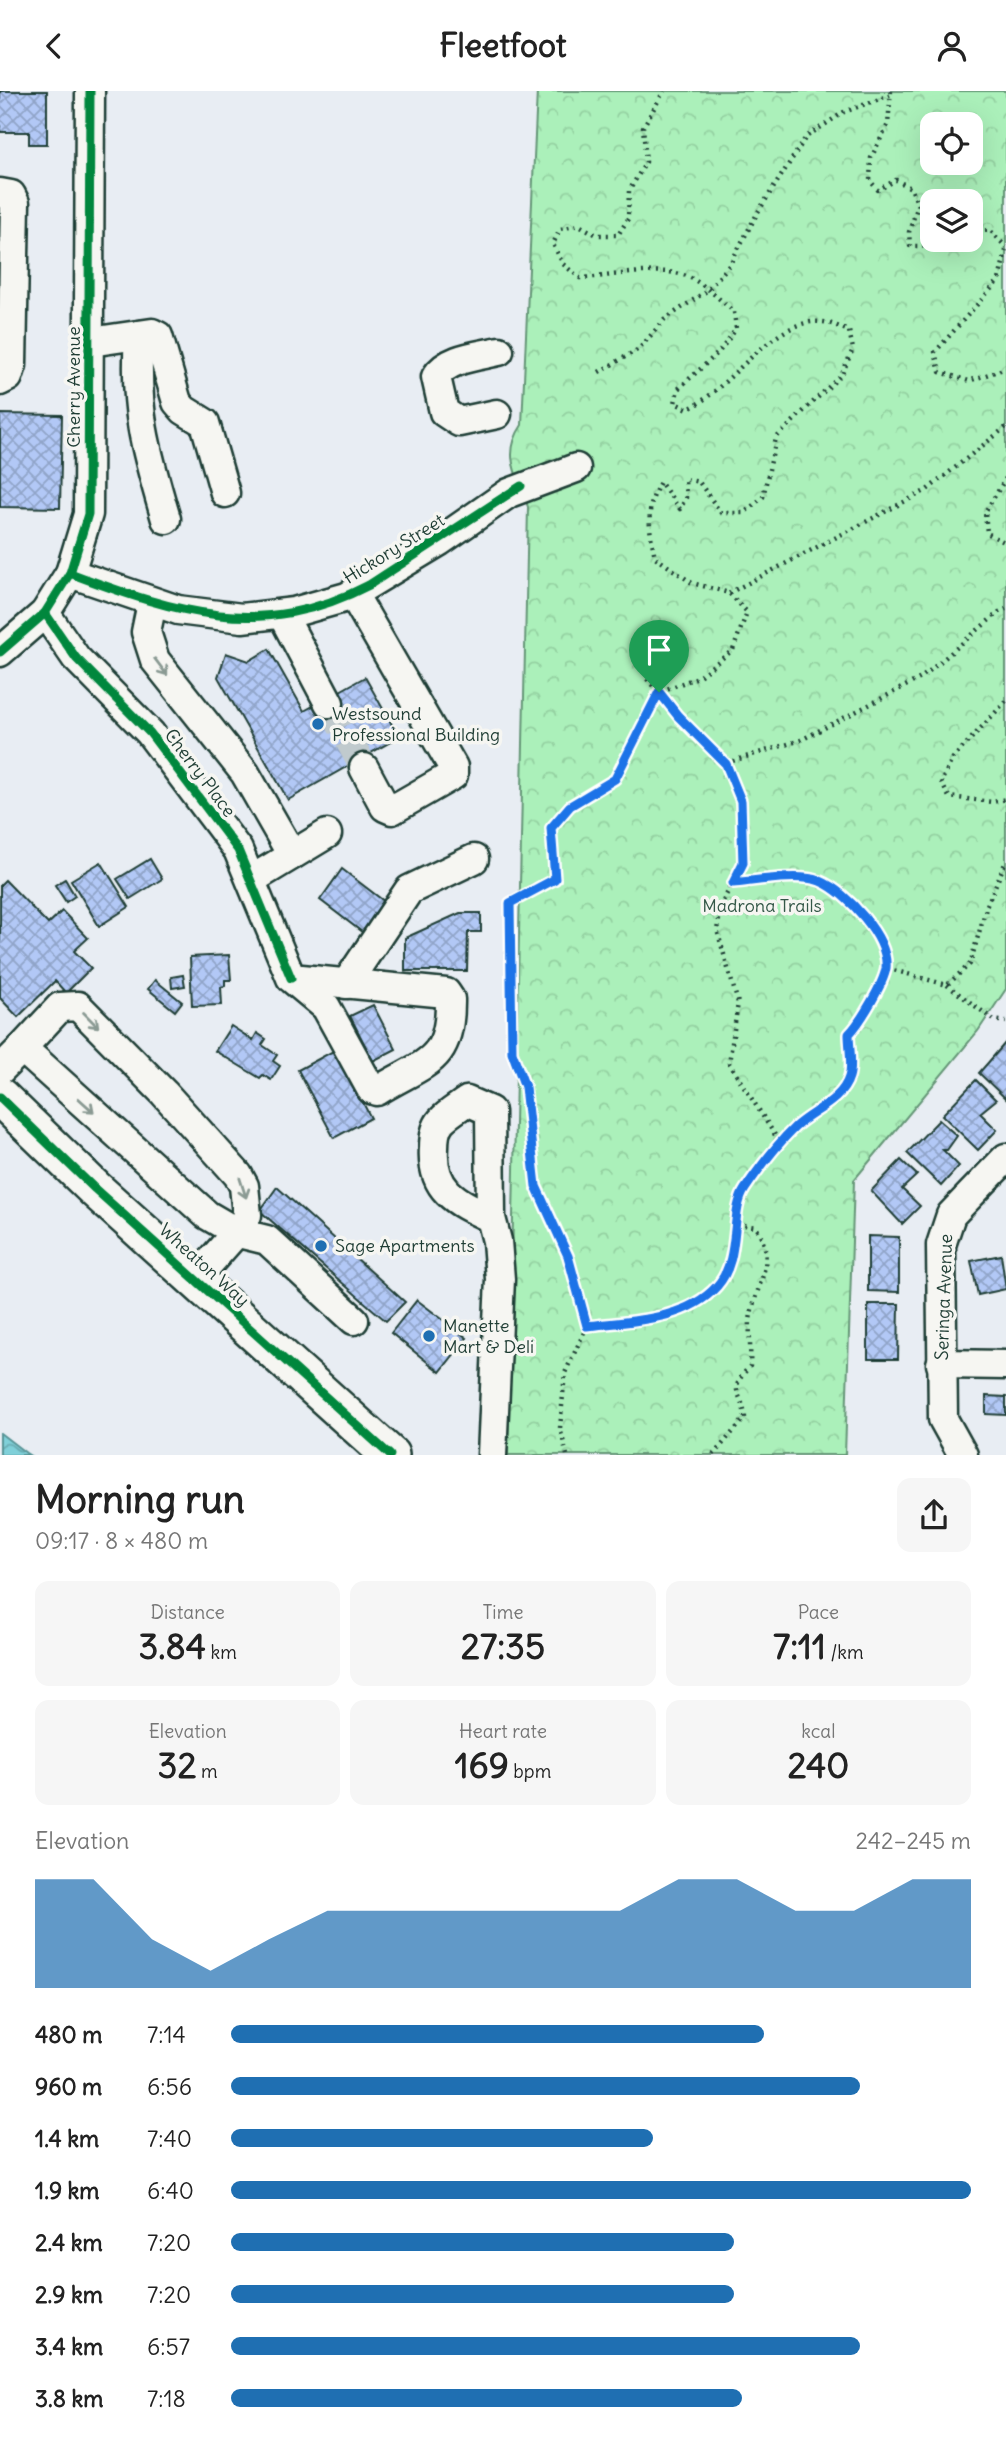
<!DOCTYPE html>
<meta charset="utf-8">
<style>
body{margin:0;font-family:Delius,sans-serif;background:#f6f6f6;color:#222;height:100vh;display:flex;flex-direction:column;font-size:26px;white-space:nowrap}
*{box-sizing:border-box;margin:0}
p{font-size:23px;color:#767676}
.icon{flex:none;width:38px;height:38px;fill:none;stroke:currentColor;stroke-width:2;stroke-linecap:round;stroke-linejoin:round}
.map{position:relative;height:1364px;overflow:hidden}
.sheet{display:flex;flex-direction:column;background:#fff;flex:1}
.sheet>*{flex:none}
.fabs{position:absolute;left:920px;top:21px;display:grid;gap:14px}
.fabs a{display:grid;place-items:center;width:63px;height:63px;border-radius:14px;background:#fff;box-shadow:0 7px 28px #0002;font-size:35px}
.pin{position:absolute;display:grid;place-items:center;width:60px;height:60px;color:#fff;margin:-72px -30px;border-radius:50% 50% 50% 0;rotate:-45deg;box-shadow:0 0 7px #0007}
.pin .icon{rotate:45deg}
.round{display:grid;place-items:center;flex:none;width:74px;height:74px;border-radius:14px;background:#f6f6f6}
.head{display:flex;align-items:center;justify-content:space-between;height:119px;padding:0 35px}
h1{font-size:38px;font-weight:800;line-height:52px}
.metrics{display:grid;grid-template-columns:repeat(3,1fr);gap:10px;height:119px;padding:7px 35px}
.metrics div{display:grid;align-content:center;border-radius:14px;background:#f6f6f6;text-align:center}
.metrics b{font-size:35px;font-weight:800}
.metrics small{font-size:19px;font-weight:400}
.metrics p{font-size:19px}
.chart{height:196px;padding:14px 35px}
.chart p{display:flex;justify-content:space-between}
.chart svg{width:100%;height:126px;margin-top:7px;fill:#1f6fb2;opacity:.7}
ul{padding:0 35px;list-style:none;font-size:23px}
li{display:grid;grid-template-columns:112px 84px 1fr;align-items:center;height:52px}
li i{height:18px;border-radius:9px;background:#1f6fb2}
header{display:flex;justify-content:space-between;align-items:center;height:91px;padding:0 35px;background:#fff;font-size:32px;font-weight:800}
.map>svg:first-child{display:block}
.park{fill:url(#park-crowns);stroke:#659677;stroke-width:2;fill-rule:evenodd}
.water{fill:url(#water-waves);stroke:#599597;stroke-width:2}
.building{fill:url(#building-cross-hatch);stroke:#1f3d34;stroke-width:2}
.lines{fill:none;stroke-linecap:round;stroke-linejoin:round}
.minor-tunnel{stroke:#c0cacd;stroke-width:28;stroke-dasharray:28 14;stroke-linecap:butt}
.minor-casing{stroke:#1f3d34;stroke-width:33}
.major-casing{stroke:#1f3d34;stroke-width:42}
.path{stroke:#1f3d34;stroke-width:4.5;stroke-dasharray:2 5;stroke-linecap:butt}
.minor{stroke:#f6f6f2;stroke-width:28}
.major{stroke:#f6f6f2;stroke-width:37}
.cycleway-casing{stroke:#f6f6f2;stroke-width:13}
.cycleway{stroke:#00873e;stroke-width:9}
.oneway{stroke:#8a9a93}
.route-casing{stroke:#fff;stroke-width:14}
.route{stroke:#1a73e8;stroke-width:9}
.poi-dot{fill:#1f6fb2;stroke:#f6f6f2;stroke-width:2.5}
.labels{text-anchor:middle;stroke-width:7;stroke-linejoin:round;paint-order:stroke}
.street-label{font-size:18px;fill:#1f3d34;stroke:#f6f6f2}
.poi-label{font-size:18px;fill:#1f3d34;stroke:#f6f6f2;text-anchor:start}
.park-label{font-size:18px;fill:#345848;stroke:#f6f6f2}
</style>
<header><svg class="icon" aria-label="back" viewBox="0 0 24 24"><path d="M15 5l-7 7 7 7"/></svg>Fleetfoot<svg class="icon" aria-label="person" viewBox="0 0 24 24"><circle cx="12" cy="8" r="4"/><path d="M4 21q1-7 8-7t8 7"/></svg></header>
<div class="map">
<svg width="1006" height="1364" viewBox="0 0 1006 1364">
<defs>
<pattern id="park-crowns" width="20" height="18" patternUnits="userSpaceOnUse" patternTransform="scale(1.75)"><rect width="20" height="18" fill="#abf0ba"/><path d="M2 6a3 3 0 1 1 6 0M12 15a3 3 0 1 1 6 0" fill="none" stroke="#93cfa0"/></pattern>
<pattern id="water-waves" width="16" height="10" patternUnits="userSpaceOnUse" patternTransform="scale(1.75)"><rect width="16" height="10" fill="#80d0d9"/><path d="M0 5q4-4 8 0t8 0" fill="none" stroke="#68aab1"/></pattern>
<pattern id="building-cross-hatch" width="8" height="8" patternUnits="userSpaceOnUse" patternTransform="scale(1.75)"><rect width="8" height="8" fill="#b2c8f6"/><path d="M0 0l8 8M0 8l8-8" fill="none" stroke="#90a4c8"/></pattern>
</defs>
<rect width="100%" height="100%" fill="#e8edf3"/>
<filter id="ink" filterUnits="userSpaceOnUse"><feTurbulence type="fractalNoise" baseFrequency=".0143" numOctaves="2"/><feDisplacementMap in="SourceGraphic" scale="14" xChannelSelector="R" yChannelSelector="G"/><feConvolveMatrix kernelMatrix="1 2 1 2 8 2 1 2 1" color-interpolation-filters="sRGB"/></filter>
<g filter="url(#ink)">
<path class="park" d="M537,0h469v898l-28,42 -124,149 -9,275h-337l20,-948c-10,-31 -27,-51 -6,-82zM933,33h38v39h-38zM933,110h38v39h-38z"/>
<path class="water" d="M0,1342l26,20 3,2h-29z"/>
<g class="building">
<path d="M0,0h47v53h-18v-12h-29z"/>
<path d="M0,323l62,1 -2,93 -60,-1z"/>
<path d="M269,558l35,62 61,-34 34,60 -111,63 -70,-123 8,-24 23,8z"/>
<path d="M150,768l12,20 -32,20 -13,-20z"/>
<path d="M101,771l28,45 -30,19 -28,-46z"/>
<path d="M342,778l43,33 -23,30 -42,-32z"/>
<path d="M65,788l10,17 -9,6 -11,-17z"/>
<path d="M5,789l43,44 14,-13 26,27 -14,13 17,17 -25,25 -11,-12 -37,36 -18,-19v-113z"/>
<path d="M460,822h21v19h-13l-1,39h-62v-33z"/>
<path d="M229,864l2,25h-6v6l-4,1 1,18 -30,1 -2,-49z"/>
<path d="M183,884l2,11 -13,2 -1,-11z"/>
<path d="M155,889l27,22 -7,9 -27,-22z"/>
<path d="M373,914l23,44 -23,12 -23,-45z"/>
<path d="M231,935l22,14 4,-7 9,6 -4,6 15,10 -4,6 7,5 -9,14 -8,-5 -3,3 -45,-27z"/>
<path d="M1006,951v57l-27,-26z"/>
<path d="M335,959l36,68 -37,20 -36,-68z"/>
<path d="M976,989l20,20 -16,13 17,17 -19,20 -36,-35z"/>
<path d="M939,1029l18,16 -10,14h-4l16,16 -18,20 -34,-33z"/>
<path d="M901,1069l16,15 -15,14 18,17 -18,18 -31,-33z"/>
<path d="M277,1096l128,115 -19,19 -126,-110z"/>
<path d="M868,1145l31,1v55l-31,-1z"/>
<path d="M1001,1164l5,34 -28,6 -7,-34z"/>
<path d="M417,1209l50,38 -27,34 -49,-39z"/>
<path d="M868,1213h31l-1,55h-30z"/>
<path d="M986,1305l20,1v18l-20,-1z"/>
</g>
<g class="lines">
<path class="minor-tunnel" d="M329,612l35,65"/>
<g class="minor-casing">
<g id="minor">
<path d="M0,102l11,2 4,8 -3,162 -4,12 -8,4"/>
<path d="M139,244c-5,75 6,113 27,184"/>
<path d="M90,251l62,-9 6,3 19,66 7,8 21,13 20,70"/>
<path d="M497,323l-38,8 -15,-10 -8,-35c11,-19 42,-21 63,-26"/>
<path d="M70,482l108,37 64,8 52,-6 53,-15 93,-56 69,-48 67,-25"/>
<path d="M353,503l100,173v8l-61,35 -7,-3 -21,-39"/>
<path d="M152,512l-6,29 9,28 90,113 47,82"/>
<path d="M45,522l31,45 74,75 88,117 53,128 35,29 45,82 6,2c49,-30 74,-28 73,-92l-4,-6 -155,-15"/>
<path d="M282,523l47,89"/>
<path d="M0,561l45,-39 25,-40 18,-59 2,-423"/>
<path d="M251,789l76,-46"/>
<path d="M346,893l63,-94 65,-31"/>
<path d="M22,957l38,-41 18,-1 86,87 74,82 6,11 3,29 -4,10 -47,53"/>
<path d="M0,979l22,-22 185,167 31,18 29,7 87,80"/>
<path d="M491,1127c-34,-16 -60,-27 -57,-70 0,-9 1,-20 7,-27 6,-7 18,-14 26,-20l23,10 1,107 6,23 3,38 -8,176"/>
<path d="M941,1273l65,1"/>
<path d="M963,1364l-20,-36 -2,-174 10,-30 55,-57"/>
</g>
</g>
<g class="major-casing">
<path id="major" d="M0,1006l95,92 295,266"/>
</g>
<g class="path">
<path d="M891,0l-3,33 -17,34 -1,23 8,9 18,-10 15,8 7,17 -9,27 1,14h18l15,-6"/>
<path d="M971,140l19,-1 16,17"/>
<path d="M1006,159l-7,30 -64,72 5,20 29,9 37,-13"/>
<path d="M599,281l40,-23 25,-29 44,-30 22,-26 28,-52 48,-75 38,-25 46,-17"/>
<path d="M1006,387l-21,34 2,21 19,10"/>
<path d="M729,502l198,-103 79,-63"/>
<path d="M647,588l31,37 48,47 15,39 2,61 -21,40 -5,27 21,73 -9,60 51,80"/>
<path d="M1006,610l-53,57 -12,24 8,15 44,5 13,-3"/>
<path d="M726,672l75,-23 120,-62 78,-66 7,-3"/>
<path d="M734,792l39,-4 46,2 34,24 27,32 6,31"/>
<path d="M947,894l47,35 12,2"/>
<path d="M587,1235c43,-5 99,-5 130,-40 25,-28 12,-73 28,-97 15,-22 30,-43 50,-62 17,-16 47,-26 54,-50 4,-12 0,-30 0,-43l14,-15 23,-51 61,17 23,-21 17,-59 19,-44"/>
<path d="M567,1364l-7,-27 5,-55 22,-47 -19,-70 -32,-70 -11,-99 -13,-36 -2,-148 45,-24 -4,-51 19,-22 45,-27 44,-87 39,-15 35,-27 14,-38 -18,-19 -37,-10 -37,-26c-6,-29 -10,-48 5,-75l20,27 6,-11 -1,-19 14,3 22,31h23l19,-16 13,-59 66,-64 11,-25 -4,-18c-8,-3 -17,-8 -26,-9 -50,-6 -93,68 -135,87l-13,-6 3,-14 41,-37 17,-23 -2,-17c-15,-13 -34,-33 -54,-38 -29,-7 -70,3 -100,4l-17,-14 -10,-20 7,-15 19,-4 18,10h21l10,-16 1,-28 17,-29 -3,-35 21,-36"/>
<path d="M713,1364l32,-37c-2,-29 -20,-24 5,-52 1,-15 -1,-30 0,-45 4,-36 29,-57 6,-94l-18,-3"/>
</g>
<use href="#minor" class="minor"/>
<use href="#major" class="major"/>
<g class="cycleway-casing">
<g id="cycleway">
<path d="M70,482c106,40 192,68 299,12l152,-99"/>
<path d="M45,522l31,45 74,75 88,117 53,128"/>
<path d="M0,561l45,-39 25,-40 18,-59 2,-423"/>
<path d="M0,1006l95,92 295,266"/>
</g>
</g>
<use href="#cycleway" class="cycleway"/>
</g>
<defs><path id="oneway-shaft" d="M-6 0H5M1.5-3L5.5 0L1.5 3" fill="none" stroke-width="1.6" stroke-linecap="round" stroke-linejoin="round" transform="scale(1.75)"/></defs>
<g class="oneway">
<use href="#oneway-shaft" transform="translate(161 576) rotate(53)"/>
<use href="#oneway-shaft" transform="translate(91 929) rotate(45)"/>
<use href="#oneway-shaft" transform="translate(86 1014) rotate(42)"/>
<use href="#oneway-shaft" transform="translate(243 1097) rotate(72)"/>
</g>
</g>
<g class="lines" filter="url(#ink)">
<g class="route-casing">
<path id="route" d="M659,601l19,24 48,48 15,37 2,62 -10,20c22,-2 65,-10 87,-2 27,11 69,57 66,87 -2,15 -26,55 -37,66 0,13 4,31 0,43 -7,24 -37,34 -54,50 -20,19 -35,40 -50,62 -16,24 -3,69 -28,97 -31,35 -88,35 -130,40l-19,-70 -32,-70 -11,-99 -13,-35 -2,-149 45,-24 -4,-51 19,-22 45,-27z"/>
</g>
<use href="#route" class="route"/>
</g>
<g class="poi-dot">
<circle cx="318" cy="633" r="7"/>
<circle cx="321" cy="1155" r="7"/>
<circle cx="429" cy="1245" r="7"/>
</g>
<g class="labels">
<g class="street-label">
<text transform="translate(74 296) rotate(-90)" y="6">Cherry Avenue</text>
<text transform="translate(394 458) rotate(-32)" y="6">Hickory Street</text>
<text transform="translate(200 682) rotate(53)" y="6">Cherry Place</text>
<text transform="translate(204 1174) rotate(42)" y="6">Wheaton Way</text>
<text transform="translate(944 1206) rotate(-88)" y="6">Seringa Avenue</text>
</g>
<g class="poi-label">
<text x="332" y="629">Westsound<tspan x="332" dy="21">Professional Building</tspan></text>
<text x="335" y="1161">Sage Apartments</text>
<text x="443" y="1241">Manette<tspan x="443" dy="21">Mart &amp; Deli</tspan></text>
</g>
<g class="park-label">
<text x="762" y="821">Madrona Trails</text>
</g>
</g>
</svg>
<div class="fabs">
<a><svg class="icon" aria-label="locate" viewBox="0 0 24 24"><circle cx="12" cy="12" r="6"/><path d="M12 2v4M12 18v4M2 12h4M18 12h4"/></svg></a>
<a><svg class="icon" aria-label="layers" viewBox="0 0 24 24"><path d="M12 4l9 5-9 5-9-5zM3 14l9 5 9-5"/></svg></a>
</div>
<div class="pin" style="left:659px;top:601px;background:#1e9e55"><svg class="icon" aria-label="arrive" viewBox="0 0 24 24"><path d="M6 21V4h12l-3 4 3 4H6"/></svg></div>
</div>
<section class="sheet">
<div class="head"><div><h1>Morning run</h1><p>09:17 · 8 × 480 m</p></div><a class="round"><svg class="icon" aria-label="share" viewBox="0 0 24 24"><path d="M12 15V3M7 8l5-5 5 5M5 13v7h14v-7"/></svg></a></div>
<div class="metrics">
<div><p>Distance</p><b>3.84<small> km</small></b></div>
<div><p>Time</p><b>27:35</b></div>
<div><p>Pace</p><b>7:11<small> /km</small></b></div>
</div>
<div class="metrics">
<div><p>Elevation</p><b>32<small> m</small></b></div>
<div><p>Heart rate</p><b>169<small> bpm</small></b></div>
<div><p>kcal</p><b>240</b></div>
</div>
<div class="chart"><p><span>Elevation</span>242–245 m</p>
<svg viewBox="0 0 160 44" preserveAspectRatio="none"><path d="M0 44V6L10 6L20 27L30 38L40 27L50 17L60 17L70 17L80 17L90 17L100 17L110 6L120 6L130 17L140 17L150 6L160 6V44z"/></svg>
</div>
<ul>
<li><b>480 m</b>7:14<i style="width:72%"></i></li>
<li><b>960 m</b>6:56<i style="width:85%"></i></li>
<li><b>1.4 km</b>7:40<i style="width:57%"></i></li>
<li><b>1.9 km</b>6:40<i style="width:100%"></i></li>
<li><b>2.4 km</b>7:20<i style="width:68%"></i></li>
<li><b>2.9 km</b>7:20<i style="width:68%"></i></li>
<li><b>3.4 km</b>6:57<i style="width:85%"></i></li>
<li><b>3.8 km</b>7:18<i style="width:69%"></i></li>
</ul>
</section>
